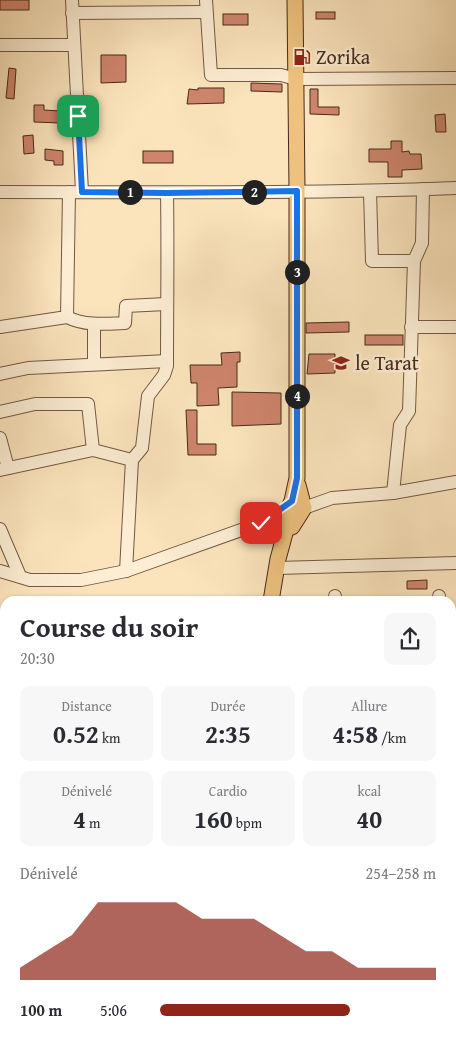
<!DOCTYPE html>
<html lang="fr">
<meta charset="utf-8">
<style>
body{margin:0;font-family:"Gentium Book Plus",serif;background:#f7f7f7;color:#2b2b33;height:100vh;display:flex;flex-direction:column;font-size:19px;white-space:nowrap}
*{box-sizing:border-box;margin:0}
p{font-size:16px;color:#7c7c81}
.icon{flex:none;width:28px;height:28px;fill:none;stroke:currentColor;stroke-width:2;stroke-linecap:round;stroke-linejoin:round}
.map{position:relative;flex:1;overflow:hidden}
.details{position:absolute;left:0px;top:596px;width:456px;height:444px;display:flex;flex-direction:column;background:#fff;border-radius:15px 15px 0 0;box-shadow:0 1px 4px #0004}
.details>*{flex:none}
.pin{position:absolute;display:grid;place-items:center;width:42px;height:42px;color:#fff;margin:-21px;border-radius:10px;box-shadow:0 2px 8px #0006}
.km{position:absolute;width:25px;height:25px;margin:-12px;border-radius:50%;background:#222;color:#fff;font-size:14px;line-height:25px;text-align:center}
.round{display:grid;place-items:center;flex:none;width:52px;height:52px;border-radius:10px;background:#f7f7f7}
.headline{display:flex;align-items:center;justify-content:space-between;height:85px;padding:0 20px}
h1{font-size:28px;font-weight:700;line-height:38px}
.metrics{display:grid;grid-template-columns:repeat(3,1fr);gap:8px;height:85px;padding:5px 20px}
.metrics div{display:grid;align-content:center;border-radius:10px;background:#f7f7f7;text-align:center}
.metrics b{font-size:25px;font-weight:700}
.metrics small{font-size:14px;font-weight:400}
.metrics p{font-size:14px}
.chart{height:140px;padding:10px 20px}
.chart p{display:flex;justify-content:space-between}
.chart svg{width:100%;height:90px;margin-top:5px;fill:#8f2418;opacity:.7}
ul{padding:0 20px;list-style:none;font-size:16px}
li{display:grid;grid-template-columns:80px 60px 1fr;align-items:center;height:38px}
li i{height:12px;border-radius:6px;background:#8f2418}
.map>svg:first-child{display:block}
.building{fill:#ce856c;stroke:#452a1c}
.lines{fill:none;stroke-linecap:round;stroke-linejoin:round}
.minor-casing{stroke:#725844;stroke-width:14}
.major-casing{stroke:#452a1c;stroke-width:17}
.minor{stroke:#fcedd3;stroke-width:12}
.major{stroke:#eec27e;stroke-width:15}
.route-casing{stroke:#fff;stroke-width:10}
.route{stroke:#1a73e8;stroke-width:6}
.labels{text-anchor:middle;stroke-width:5;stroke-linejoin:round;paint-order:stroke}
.poi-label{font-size:20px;fill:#452a1c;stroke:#fcedd3;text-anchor:start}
</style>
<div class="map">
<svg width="456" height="1039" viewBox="0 0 456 1039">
<rect width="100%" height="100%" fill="#fbe4bc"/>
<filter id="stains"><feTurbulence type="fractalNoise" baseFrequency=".004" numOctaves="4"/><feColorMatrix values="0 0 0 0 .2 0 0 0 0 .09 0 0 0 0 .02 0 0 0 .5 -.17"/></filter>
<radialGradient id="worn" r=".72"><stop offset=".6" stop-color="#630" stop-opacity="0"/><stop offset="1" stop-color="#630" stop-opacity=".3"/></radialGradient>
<g class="building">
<rect x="0" y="0" width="29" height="10"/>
<rect x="316" y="12" width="19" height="7"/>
<rect x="223" y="14" width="25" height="11"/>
<path d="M101,55h25v27l-25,1z"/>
<path d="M9,68l7,1 -2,30 -8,-1z"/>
<path d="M251,83l31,1v8l-31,-1z"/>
<path d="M198,88h26v15l-37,1 2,-15 9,1z"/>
<path d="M310,89h8v18h21v8l-29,-1z"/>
<path d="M34,105h10v5l16,1v12l-26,-1z"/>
<path d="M445,114l1,18h-10l-1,-17z"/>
<path d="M33,135l1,18 -10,1 -1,-18z"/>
<path d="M391,141h11v11l7,-1 1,3h11l1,15 -20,1v7h-14v-15h-19v-13h22z"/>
<path d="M45,149l18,2v14h-9v-4l-9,-1z"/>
<rect x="143" y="151" width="30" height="12"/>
<path d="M349,322v10l-43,1v-10z"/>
<rect x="365" y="335" width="38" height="10"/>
<path d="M240,352v10h-3v25l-19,1 1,17 -22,1v-23h-6l-1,-18h32l-1,-12z"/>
<path d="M309,354h26v19l-28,1z"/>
<path d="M232,392l49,1v31l-49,2z"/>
<path d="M186,410h11v34h19v11h-28z"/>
<path d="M427,580v9h-20v-8z"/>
</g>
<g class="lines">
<g class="minor-casing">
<g id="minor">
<path d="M72,0l10,191"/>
<path d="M206,0l5,75h70l15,4 160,-1"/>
<path d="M72,13l134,-1"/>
<path d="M0,45h74"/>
<path d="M370,191l2,70h42l-5,150 -9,14 -7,68"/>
<path d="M0,192c152,0 304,2 456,-4"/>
<path d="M414,261l8,-18 1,-54"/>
<path d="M67,317c18,9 38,7 58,6l1,-17 40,-2"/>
<path d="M94,324v40"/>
<path d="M0,327l67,-10 2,-125"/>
<path d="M411,327h45"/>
<path d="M0,374l28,-6 139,-7"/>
<path d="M0,412l35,-8h53l5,46"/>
<path d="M0,438l8,30"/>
<path d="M0,470l93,-20 39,10"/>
<path d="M304,508l28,-10 61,-5 63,-11"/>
<path d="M0,529l20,47"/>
<path d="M277,568l179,-5"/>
<path d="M0,571l30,9h51l45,-9 146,-52 19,-8"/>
<path d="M126,571l6,-111 10,-12 6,-52 16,-21 3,-9c0,-57 1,-115 0,-173"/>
<path d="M335,596v5"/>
<path d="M439,601v-5"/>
<path d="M451,623h5"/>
<path d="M451,697h5"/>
<path d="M451,760h5"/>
<path d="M451,805h5"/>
<path d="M451,901l5,-2"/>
<path d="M0,1012h5"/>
<path d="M451,1020h5"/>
<path d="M399,1035l1,4"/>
<path d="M299,1039l3,-4"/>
<path d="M316,1039v-4"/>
</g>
</g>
<g class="major-casing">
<g id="major">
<path d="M292,527l12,-19 -6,-23"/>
<path d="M271,601l7,-42 13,-48 -1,-6 2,-4 5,-23v-287l-2,-191"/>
<path d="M182,1039l2,-4"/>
</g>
</g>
<use href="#minor" class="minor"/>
<use href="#major" class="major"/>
</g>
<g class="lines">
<g class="route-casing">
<path id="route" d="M78,116l4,76 84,1 131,-2v287l-5,23 -31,22"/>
</g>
<use href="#route" class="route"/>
</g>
<defs>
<g id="fuel-bare" transform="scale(1.35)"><path d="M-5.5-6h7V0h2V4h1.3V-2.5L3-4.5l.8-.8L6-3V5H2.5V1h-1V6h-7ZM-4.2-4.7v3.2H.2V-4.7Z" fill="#8f2418" stroke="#fcedd3" stroke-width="2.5" paint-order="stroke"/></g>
<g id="school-bare" transform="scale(1.35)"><path d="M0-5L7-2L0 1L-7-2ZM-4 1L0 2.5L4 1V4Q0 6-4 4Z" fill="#8f2418" stroke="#fcedd3" stroke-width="2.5" paint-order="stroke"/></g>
</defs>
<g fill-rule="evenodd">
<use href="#fuel-bare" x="302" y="57"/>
<use href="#school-bare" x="341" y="363"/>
</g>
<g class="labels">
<g class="poi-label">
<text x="316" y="64">Zorika</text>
<text x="355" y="370">le Tarat</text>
</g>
</g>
<rect width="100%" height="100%" filter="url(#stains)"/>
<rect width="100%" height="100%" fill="url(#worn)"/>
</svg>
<div class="pin" style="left:78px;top:116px;background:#1e9e55"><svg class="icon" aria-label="arrive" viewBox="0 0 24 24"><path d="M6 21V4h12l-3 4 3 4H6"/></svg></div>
<div class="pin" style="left:261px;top:523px;background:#d93025"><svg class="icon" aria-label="check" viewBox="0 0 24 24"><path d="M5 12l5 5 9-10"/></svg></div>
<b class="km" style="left:130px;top:192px">1</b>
<b class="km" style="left:254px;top:192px">2</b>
<b class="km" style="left:297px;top:272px">3</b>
<b class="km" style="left:297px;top:396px">4</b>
<section class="details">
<div class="headline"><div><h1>Course du soir</h1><p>20:30</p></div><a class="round"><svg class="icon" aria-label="share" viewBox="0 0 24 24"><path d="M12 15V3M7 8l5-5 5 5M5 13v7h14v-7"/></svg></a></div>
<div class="metrics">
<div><p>Distance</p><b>0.52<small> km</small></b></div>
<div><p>Durée</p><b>2:35</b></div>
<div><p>Allure</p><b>4:58<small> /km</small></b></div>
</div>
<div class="metrics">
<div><p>Dénivelé</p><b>4<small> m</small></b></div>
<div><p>Cardio</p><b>160<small> bpm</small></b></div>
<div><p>kcal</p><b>40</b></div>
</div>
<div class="chart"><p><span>Dénivelé</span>254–258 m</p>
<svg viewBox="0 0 160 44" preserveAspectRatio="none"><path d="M0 44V38L10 30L20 22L30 6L40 6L50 6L60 6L70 14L80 14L90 14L100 22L110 30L120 30L130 38L140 38L150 38L160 38V44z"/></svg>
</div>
<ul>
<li><b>100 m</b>5:06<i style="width:69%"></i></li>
</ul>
</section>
</div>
